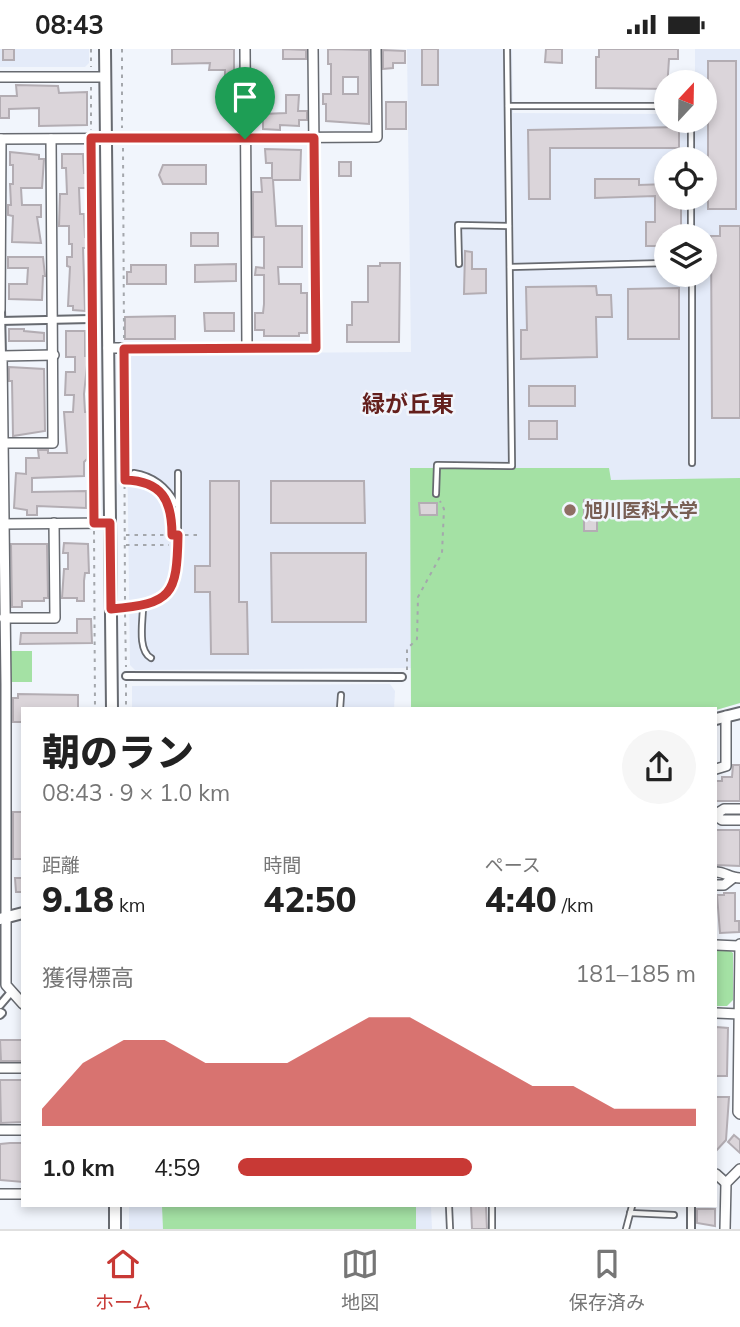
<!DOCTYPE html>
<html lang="ja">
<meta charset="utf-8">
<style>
body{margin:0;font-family:Mulish,"Noto Sans JP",sans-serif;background:#f6f6f6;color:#222;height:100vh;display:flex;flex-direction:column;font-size:26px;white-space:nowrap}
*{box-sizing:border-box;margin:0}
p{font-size:23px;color:#767676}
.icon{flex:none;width:38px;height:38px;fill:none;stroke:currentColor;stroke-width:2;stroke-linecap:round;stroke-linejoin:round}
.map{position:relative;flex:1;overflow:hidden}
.panel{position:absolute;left:21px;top:658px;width:696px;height:500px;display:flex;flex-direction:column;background:#fff;border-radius:0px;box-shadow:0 4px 10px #0003}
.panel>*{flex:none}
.needle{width:46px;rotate:22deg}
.controls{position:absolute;left:654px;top:21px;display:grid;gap:14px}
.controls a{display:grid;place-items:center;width:63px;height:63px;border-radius:50%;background:#fff;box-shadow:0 4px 10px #0003;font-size:35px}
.pin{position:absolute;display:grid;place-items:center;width:60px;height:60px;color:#fff;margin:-72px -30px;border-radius:50% 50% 50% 0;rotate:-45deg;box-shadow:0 0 7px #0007}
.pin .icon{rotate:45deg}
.round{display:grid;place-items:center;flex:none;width:74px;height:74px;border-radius:37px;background:#f6f6f6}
.overview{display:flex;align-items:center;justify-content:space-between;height:119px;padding:0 21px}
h1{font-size:38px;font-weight:800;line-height:52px}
.figures{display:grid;grid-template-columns:repeat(3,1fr);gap:10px;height:119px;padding:7px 21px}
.figures div{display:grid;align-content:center}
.figures b{font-size:35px;font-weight:800}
.figures small{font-size:19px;font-weight:400}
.figures p{font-size:19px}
.chart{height:196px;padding:14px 21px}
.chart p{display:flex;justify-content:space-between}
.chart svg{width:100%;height:126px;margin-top:7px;fill:#c83935;opacity:.7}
ul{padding:0 21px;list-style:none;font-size:23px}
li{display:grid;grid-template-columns:112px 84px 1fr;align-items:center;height:52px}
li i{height:18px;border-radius:9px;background:#c83935}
.status{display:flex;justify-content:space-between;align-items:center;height:49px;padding:0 35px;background:#fff;direction:ltr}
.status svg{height:19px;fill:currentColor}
.tabs{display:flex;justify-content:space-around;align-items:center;height:98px;border-top:2px solid #e0e0e0;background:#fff;font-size:19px;color:#767676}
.tabs a{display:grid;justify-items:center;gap:4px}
.tabs .selected{color:#c83935}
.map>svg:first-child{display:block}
.built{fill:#e4ebf9;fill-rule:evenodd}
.green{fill:#a4e1a4}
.building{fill:#dbd5da;stroke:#b3adb3;stroke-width:2;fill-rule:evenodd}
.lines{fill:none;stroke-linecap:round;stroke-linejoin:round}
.service-casing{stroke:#676a70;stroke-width:8}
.pedestrian-casing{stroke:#676a70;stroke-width:10}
.minor-casing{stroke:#676a70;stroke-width:12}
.tertiary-casing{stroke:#676a70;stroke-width:14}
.path{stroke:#a4a7ac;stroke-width:2;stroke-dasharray:3.5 5;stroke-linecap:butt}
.service{stroke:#fff;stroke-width:4.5}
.pedestrian{stroke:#fff;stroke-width:6}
.minor{stroke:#fff;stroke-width:9}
.tertiary{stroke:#fff;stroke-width:10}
.route-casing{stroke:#fff;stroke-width:14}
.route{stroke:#c83935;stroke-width:9}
.education-dot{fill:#8d6e63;stroke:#f1f5fc;stroke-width:2.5}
.labels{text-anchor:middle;stroke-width:5;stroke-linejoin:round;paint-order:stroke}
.education-label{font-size:19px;font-weight:bold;fill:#785e54;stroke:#f1f5fc;text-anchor:start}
.quarter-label{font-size:23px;font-weight:bold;fill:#641f1c;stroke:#f1f5fc}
</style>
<div class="status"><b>08:43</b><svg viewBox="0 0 49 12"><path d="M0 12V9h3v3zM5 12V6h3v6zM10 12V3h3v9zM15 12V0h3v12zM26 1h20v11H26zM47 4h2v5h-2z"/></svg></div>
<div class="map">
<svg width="740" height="1180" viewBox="0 0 740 1180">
<rect width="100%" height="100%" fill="#f1f5fc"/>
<g class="built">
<path d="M0,0h89v14l-4,4h-85z"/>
<path d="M407,0h105l1,64 154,1v7h38v-39h-10v-33h45v654l-24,7 -304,-42 -277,2 -5,-5 -4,-311 285,-2zM667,110h38v39h-38zM667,187h38v39h-38z"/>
<path d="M390,635l5,7 -1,18h-262v-23z"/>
<path d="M129,1157h302l1,23h-303z"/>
</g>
<g class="green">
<path d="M410,419h199l2,12 129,-2v225l-24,7 -305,-1z"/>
<rect x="11" y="602" width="21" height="31"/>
<path d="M716,901h13l4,3v47l-6,6h-11z"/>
<path d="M162,1157h254v23h-253z"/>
</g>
<g class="building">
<rect x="3" y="0" width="11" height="11"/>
<path d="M172,0h62v38h-9v-17h-16l1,-7 -38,1z"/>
<path d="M283,0l23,1v9h-23z"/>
<path d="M328,0l41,1v74l-43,-3v-17h-3v-10h8v-30h-3zM343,28h15v17h-15z"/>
<rect x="422" y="0" width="16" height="36"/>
<path d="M546,0h16v14l-17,-1z"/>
<path d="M599,0h79v10h-9l-2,30 -71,-1v-31h3z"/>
<path d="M383,1l22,1v12h-12v5l-10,1z"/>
<rect x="708" y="12" width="28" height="148"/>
<path d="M16,36l42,1 1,7 28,-1v33l-48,1v-18l-30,1v9h-9v-22h17z"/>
<path d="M286,46h13l-1,16h9v9h-8v6l-19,-1v5l-17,-1v-15l23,-1z"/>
<rect x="386" y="53" width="20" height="27"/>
<path d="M679,78v21h-129v51h-21l-1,-69z"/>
<path d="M265,100l36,1 -1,30h-27l3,46h26v41h-24l1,17h22v9h6v40h-8v3h-35v-6h-9v-17h8l1,-9v-29h-9l1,-8 8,1v-31h-11v-45h9l-1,-14h11v-15h-6z"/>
<path d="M10,103l29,3v4h5l-2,29h-21l1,17h19v12h-4l4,26 -29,-1 1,-26 -5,-1v-10h3l-1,-21h3v-19h-3z"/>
<path d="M62,105h21l1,19h2v15h-7l1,26h4l1,23h2l-1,11h-3l2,63 -12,-1v-4h-5l2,-39 -3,-1v-9h5v-13h-3v-18h-10l1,-32h7l-1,-26h-4z"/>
<rect x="339" y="113" width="12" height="14"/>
<path d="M163,116h43v19h-43l-4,-9z"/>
<path d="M595,130h44v6l28,-1v14h14v38h-14v10h-21v-24h9v-26l-60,2z"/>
<path d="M720,177h20v192h-28l-1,-182h9z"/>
<rect x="191" y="184" width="27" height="13"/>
<path d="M465,202l7,1v17h14v24l-22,1z"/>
<path d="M8,208h35l2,19h-2l-1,24 -33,-1v-15h18l1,-16h-20z"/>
<path d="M380,214h20l-1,79h-52v-17h5v-23h16v-36h12z"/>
<path d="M236,215v17l-41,1v-17z"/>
<path d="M131,216h35v19h-39v-12h4z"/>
<path d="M596,237l1,9h14l1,22h-16l1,40 -76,2v-29h6l-1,-43z"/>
<path d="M679,239v51h-51v-50z"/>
<path d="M204,264h30v18h-29z"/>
<path d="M175,267v23h-50v-22z"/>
<path d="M9,280h15v2l20,2v8h-35z"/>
<path d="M66,282h19v25h3l-4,38 1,18h2v47l-3,3v14l-52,2v14l54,-1v17l-49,-2v9h-10v-5l-13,-2 2,-35 10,1v-16h13l-1,-8h10v3h19l-3,-41h9l1,-17h-9l1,-23h9v-15h-9z"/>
<path d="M9,318l35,2 1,62 -32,5 -1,-55h-3z"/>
<rect x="529" y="337" width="46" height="20"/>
<rect x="529" y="372" width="28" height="18"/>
<path d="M210,432h29v121h8l1,52h-37l-1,-62h-15v-26h15z"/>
<path d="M271,432h93l1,42h-94z"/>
<rect x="584" y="451" width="13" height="31"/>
<path d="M419,454h18v12h-17z"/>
<path d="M64,494l24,1 1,29h-4l-1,8v20h-7v-3h-15l2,-29h4v-16h-5z"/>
<path d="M11,495h36l1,54h-4v3h-22v6h-10z"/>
<path d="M271,504h95v69h-94z"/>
<path d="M77,570h14l1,24 -72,1 1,-11h56z"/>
<path d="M18,645l60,1v14h-55v13h-10v-24h5z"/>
<path d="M733,716h7v36h-24v-20h6v-4h10z"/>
<rect x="13" y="763" width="10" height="47"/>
<path d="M716,781h24v36l-24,-1z"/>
<path d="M15,829h8v14h-7z"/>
<path d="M724,844h11v28h4v11l-19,1 -3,-38h7z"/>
<path d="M716,978l12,1 -1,48h-11z"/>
<path d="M0,991h23v21h-22z"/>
<path d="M0,1031h23v42l-22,1z"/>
<path d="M716,1048h13l-3,43 -10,11z"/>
<path d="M734,1086l6,5v13l-12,-11z"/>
<path d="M10,1094h13v39l-23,-2v-36z"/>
<path d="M471,1157h15l1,23h-15z"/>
<path d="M697,1160h18v17l-18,-3z"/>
</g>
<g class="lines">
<g class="service-casing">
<g id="service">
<path d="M508,57h159"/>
<path d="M691,72v38"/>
<path d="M691,149v38"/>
<path d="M459,215l-1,-39 51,1"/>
<path d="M510,218l157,-4"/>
<path d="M692,226v188"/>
<path d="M134,424c19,3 33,14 42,31"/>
<path d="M436,445l1,-29 75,1 -5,-417"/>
<path d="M143,557c0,15 -6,44 8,52"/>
<path d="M113,560l30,-3 13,-4 16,-16 6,-19v-94"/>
<path d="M340,660l1,-14"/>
<path d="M449,1157l1,23"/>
<path d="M492,1157v23"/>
<path d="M630,1164l44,2"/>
<path d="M626,1180l6,-23"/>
</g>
</g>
<g class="pedestrian-casing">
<g id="pedestrian">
<path d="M1,261l1,46"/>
<path d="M0,272l91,-2"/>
<path d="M126,627l276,1"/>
<path d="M0,956l12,-14"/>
<path d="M0,963l2,1 -2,2"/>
<path d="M691,1157v23"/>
</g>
</g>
<g class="minor-casing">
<g id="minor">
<path d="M245,0l2,299"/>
<path d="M0,28h105"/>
<path d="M0,90l377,-2 -1,-88"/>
<path d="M0,261l1,-171"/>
<path d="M108,299h208l-3,-299"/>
<path d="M2,394h51l-2,-304"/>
<path d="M0,475l110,-1"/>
<path d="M4,569h51l-1,-95"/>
<path d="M716,720l10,-3v-50"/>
<path d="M716,765l8,-5h16"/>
<path d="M716,767l6,4h18"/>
<path d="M716,823c9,0 14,6 24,6"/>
<path d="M716,836h8l9,-7"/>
<path d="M740,895l-2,168 2,2"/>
<path d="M716,896l22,1"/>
<path d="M23,955l-17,-19v-300l-4,-329 52,-1"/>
<path d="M716,964l24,1"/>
<path d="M0,1019h23"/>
<path d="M0,1081h23"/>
<path d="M716,1125l10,9"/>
<path d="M0,1145h23"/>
<path d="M725,1180l1,-46 14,-14"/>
</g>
</g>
<g class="tertiary-casing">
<g id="tertiary">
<path d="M105,0l7,660"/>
<path d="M716,670l24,-6"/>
<path d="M0,870l23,-6"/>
<path d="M115,1157v23"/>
</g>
</g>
<g class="path">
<path d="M91,0v18"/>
<path d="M122,0v79"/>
<path d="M91,38v43"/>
<path d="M91,97v166"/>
<path d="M123,99l1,190"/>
<path d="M92,279l2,187"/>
<path d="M124,309l1,243"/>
<path d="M94,482l1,178"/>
<path d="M126,486h43"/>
<path d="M185,486h13"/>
<path d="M126,496h43"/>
<path d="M125,565l1,53"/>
<path d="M407,621v-21l10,-10 1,-42 24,-44 2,-44 -4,-8"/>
<path d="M126,635v25"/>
</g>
<use href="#service" class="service"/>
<use href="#pedestrian" class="pedestrian"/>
<use href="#minor" class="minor"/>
<use href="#tertiary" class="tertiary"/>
</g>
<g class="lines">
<g class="route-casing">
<path id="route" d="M91,89h223l2,210 -192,1 1,131c37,1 47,20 47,55h6c-1,60 -6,69 -67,74l-1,-86h-16z"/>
</g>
<use href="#route" class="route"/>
</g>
<circle class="education-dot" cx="570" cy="461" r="7"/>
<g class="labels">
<g class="education-label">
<text x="584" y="468">旭川医科大学</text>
</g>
<g class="quarter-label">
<text x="408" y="363">緑が丘東</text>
</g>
</g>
</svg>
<div class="controls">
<a><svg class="needle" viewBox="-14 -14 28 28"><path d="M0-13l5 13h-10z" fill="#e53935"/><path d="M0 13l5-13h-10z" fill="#767676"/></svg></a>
<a><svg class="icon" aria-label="locate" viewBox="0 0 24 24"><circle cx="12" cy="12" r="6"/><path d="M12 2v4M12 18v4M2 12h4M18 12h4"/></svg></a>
<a><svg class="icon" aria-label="layers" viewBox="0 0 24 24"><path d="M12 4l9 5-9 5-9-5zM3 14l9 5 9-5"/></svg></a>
</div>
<div class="pin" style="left:245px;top:90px;background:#1e9e55"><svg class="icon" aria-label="arrive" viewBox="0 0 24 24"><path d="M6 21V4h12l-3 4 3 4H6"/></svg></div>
<section class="panel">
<div class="overview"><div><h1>朝のラン</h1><p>08:43 · 9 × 1.0 km</p></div><a class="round"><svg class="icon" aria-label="share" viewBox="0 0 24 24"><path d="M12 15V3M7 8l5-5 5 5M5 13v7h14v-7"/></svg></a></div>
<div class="figures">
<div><p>距離</p><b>9.18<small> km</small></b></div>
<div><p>時間</p><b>42:50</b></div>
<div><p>ペース</p><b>4:40<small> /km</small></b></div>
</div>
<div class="chart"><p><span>獲得標高</span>181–185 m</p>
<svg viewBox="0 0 160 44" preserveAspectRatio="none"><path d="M0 44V38L10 22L20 14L30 14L40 22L50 22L60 22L70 14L80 6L90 6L100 14L110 22L120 30L130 30L140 38L150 38L160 38V44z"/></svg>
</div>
<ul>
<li><b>1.0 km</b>4:59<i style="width:51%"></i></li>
</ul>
</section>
</div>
<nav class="tabs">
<a class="selected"><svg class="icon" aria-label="home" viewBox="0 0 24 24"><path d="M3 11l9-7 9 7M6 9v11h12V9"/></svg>ホーム</a>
<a><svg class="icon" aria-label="map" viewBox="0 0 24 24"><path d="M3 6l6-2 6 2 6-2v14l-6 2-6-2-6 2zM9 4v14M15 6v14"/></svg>地図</a>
<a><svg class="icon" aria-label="saved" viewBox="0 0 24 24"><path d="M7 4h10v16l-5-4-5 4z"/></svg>保存済み</a>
</nav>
